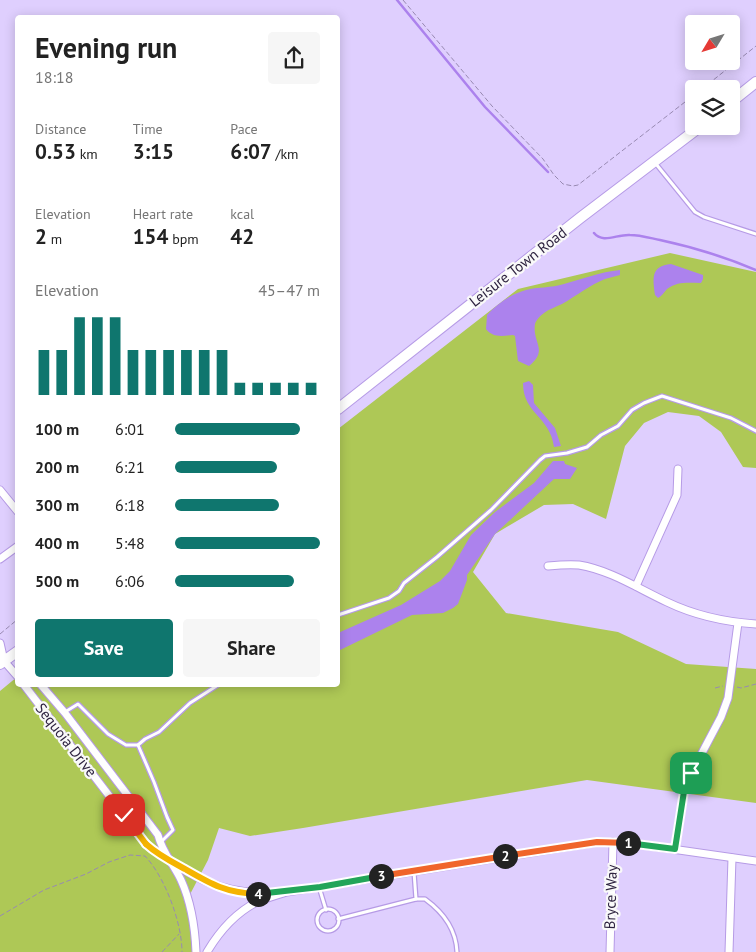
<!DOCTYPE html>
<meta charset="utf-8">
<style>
body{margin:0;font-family:"PT Sans",sans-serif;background:#f6f6f6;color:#222;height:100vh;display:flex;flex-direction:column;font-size:19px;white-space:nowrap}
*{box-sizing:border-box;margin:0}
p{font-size:16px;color:#767676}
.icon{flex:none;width:28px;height:28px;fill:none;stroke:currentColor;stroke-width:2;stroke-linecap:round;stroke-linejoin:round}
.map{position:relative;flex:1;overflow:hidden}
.drawer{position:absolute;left:15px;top:15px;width:325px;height:672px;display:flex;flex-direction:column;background:#fff;border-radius:5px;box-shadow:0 2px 12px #0003}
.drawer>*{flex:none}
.needle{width:32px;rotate:232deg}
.controls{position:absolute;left:685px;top:15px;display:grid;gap:10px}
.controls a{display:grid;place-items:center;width:55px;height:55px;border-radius:5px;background:#fff;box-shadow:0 2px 12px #0003;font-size:25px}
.pin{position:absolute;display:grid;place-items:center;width:42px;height:42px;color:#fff;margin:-21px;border-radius:10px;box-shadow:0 2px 8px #0006}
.km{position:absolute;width:25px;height:25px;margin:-12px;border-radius:50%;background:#222;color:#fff;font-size:14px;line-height:25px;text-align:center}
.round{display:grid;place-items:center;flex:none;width:52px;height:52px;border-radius:5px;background:#f6f6f6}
.headline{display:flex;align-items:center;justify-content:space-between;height:85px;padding:0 20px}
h1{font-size:28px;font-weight:700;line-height:38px}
.figures{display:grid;grid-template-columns:repeat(3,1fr);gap:8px;height:85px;padding:5px 20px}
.figures div{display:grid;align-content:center}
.figures b{font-size:21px;font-weight:700}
.figures small{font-size:14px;font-weight:400}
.figures p{font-size:14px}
.chart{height:140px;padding:10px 20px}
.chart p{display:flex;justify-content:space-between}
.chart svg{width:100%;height:90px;margin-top:5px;stroke:#0f766e;stroke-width:6}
.action{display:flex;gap:10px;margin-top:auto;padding:10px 20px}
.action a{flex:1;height:58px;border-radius:5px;background:#0f766e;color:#fff;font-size:20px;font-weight:700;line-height:58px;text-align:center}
.action a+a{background:#f6f6f6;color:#222}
ul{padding:0 20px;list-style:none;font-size:16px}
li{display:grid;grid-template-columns:80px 60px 1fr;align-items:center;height:38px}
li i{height:12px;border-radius:6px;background:#0f766e}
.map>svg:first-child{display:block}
.green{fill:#aec856}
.water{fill:#ac82ed}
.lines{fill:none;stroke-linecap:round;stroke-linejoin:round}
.stream{stroke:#ac82ed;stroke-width:2.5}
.lane-casing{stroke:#b69be6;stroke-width:5.5}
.street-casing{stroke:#b69be6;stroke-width:9}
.secondary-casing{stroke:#b69be6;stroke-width:12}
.path{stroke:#988ab2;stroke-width:1;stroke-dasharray:5 2.5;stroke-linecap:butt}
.lane{stroke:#fff;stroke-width:3}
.street{stroke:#fff;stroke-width:7}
.secondary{stroke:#fff;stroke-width:10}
.split-1-casing{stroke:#fff;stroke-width:10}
.split-2-casing{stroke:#fff;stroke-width:10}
.split-3-casing{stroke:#fff;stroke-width:10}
.split-4-casing{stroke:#fff;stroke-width:10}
.split-5-casing{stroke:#fff;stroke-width:10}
.split-6-casing{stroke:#fff;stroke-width:10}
.split-1{stroke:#22a559;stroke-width:6}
.split-2{stroke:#f0652b;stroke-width:6}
.split-3{stroke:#f0652b;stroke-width:6}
.split-4{stroke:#22a559;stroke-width:6}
.split-5{stroke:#f5b400;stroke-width:6}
.split-6{stroke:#f5b400;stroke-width:6}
.labels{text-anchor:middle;stroke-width:4.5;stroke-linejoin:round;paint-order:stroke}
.street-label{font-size:15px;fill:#2e2340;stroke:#f9f9f9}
</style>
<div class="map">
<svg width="756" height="952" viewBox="0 0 756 952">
<rect width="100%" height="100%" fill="#dfcffe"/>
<path class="green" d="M670,253l86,19v196l-13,-1 -22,-35 -22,-16 -31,-4 -24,11 -19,23 -19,73 -33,-15 -29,1 -49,29 -22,38 33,41 112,19 68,32 70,5v134l-169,-23 -284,48 -53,8 -31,-8 -11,32 -22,42 6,14 2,36h-194v-261l17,-14 1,8h320v-256l180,-140z"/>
<g class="water">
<path d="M671,264l32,11v4l-2,4c-13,0 -23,-2 -34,6 -3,3 -5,7 -9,9l-3,-3c-2,-16 -5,-29 16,-31z"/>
<path d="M620,270v5c-5,1 -10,3 -15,4 -15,6 -29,17 -43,25 -6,3 -13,5 -18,9 -3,2 -8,7 -9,11 -3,19 14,26 -6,42l-11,-5 -3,-25 -2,-1c-11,1 -20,3 -27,-6l1,-14c10,-11 24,-21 39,-25 11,-3 25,-2 38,-6 18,-5 36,-12 56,-14z"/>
<path d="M529,381l4,4 1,18 21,25 6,18 -7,1c-4,-31 -31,-33 -31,-64z"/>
<path d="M553,461h11l1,3 12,4 -7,11h-16l-59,55 -28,41v5l-9,24 -5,4 -10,5 -31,2 -74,36v-18l63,-28 39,-24 10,-10 21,-36 24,-23 39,-29z"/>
</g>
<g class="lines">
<g class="stream">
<path d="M397,0l88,107 63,65"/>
<path d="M594,233c9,11 23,1 36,2 10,0 20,3 30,5 33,7 65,17 96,30"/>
</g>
<g class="lane-casing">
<g id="lane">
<path d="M656,164l39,48 9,5 52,17"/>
<path d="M338,615l51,-17 10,-7 5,-8 33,-26 54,-47 49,-50 5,-4 22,-3 20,-6 14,-12 17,-9 14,-16 12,-7 18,-7 69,22 25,13"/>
<path d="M65,712l13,-8 30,30 18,11h12l7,-6 14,-7 31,-29 28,-18"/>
<path d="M138,745l16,37 13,35 6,13 -13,13"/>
<path d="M319,887l7,23"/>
<path d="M416,899h9c18,13 31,30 32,53"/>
<circle cx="328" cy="920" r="11"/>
<path d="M338,919l78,-20 -2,-27"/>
</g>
</g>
<g class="street-casing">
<g id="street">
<path d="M0,490l18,22"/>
<path d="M0,559l18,-13"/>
<path d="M548,566c10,-1 21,-2 31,-1 31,5 60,24 88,37 27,13 59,20 89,22"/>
<path d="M636,586l41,-91 1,-26"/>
<path d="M0,643l4,18 14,16"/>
<path d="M24,685l123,160c43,31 76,52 130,47"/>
<path d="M41,685l24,28 93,122c4,17 16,30 23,45 10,22 14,48 15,72"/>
<path d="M675,849l10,-64 36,-68 7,-19 10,-75"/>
<path d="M207,952c12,-20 28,-39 50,-50 10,-4 20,-7 30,-10l310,-50 33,1 126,18"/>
<path d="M610,952l3,-110"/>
<path d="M729,952l3,-94"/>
</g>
</g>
<g class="secondary-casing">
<g id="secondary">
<path d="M731,102l25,-20"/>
<path d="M338,409l242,-191 121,-92"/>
<path d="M0,664l18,-13"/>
</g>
</g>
<g class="path">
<path d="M403,0l89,106 51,53 11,16 9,9 10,2 5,-1 116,-90"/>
<path d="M702,89l54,-43"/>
<path d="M0,634l18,-15"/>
<path d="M737,687l4,1 15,-4"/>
<path d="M715,688l8,-2"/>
<path d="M0,916l44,-26 42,-16 23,-12 21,-7 15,1c20,21 37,67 37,96"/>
<path d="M162,952l17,-18"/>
</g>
<use href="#lane" class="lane"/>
<use href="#street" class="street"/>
<use href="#secondary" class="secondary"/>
</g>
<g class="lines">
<g class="split-1-casing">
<path id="split-1" d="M628,843l47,6 10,-64 6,-12"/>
</g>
<g class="split-2-casing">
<path id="split-2" d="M505,856l92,-14 31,1"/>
</g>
<g class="split-3-casing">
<path id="split-3" d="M381,876l124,-20"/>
</g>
<g class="split-4-casing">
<path id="split-4" d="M258,894l62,-7 61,-11"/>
</g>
<g class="split-5-casing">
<path id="split-5" d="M146,844c12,11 26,18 39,25 26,15 41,24 73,25"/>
</g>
<g class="split-6-casing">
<path id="split-6" d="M124,815l22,29"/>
</g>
<use href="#split-1" class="split-1"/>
<use href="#split-2" class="split-2"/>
<use href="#split-3" class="split-3"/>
<use href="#split-4" class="split-4"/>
<use href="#split-5" class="split-5"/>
<use href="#split-6" class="split-6"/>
</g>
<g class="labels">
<g class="street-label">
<text transform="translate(518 267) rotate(-38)" y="5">Leisure Town Road</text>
<text transform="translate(66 740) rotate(52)" y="5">Sequoia Drive</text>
<text transform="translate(611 897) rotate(-88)" y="5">Bryce Way</text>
</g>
</g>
</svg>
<div class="controls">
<a><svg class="needle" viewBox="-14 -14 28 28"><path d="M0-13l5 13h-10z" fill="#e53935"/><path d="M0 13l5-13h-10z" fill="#767676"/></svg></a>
<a><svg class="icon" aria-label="layers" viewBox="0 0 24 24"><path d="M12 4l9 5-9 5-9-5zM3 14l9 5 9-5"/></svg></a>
</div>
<div class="pin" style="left:691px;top:773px;background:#1e9e55"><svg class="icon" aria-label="arrive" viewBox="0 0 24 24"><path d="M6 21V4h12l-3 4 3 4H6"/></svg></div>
<div class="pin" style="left:124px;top:815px;background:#d93025"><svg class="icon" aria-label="check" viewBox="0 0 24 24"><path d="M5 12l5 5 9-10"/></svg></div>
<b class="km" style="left:628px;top:843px">1</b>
<b class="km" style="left:505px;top:856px">2</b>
<b class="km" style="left:381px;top:876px">3</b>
<b class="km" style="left:258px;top:894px">4</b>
<section class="drawer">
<div class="headline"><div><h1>Evening run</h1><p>18:18</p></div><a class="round"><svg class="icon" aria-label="share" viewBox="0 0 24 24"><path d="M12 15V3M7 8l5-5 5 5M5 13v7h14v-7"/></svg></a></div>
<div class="figures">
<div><p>Distance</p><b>0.53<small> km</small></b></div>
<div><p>Time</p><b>3:15</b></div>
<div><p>Pace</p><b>6:07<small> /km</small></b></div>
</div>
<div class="figures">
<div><p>Elevation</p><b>2<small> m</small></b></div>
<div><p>Heart rate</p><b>154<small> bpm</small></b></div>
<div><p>kcal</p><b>42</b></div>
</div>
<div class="chart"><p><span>Elevation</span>45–47 m</p>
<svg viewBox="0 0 160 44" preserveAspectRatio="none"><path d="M5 44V22M15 44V22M25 44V6M35 44V6M45 44V6M55 44V22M65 44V22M75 44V22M85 44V22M95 44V22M105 44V22M115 44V38M125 44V38M135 44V38M145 44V38M155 44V38"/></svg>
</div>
<ul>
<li><b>100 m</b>6:01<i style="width:86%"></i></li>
<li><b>200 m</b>6:21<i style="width:70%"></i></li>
<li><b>300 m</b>6:18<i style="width:72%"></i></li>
<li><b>400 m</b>5:48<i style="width:100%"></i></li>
<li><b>500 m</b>6:06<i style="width:82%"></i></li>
</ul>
<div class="action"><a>Save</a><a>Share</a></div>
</section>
</div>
